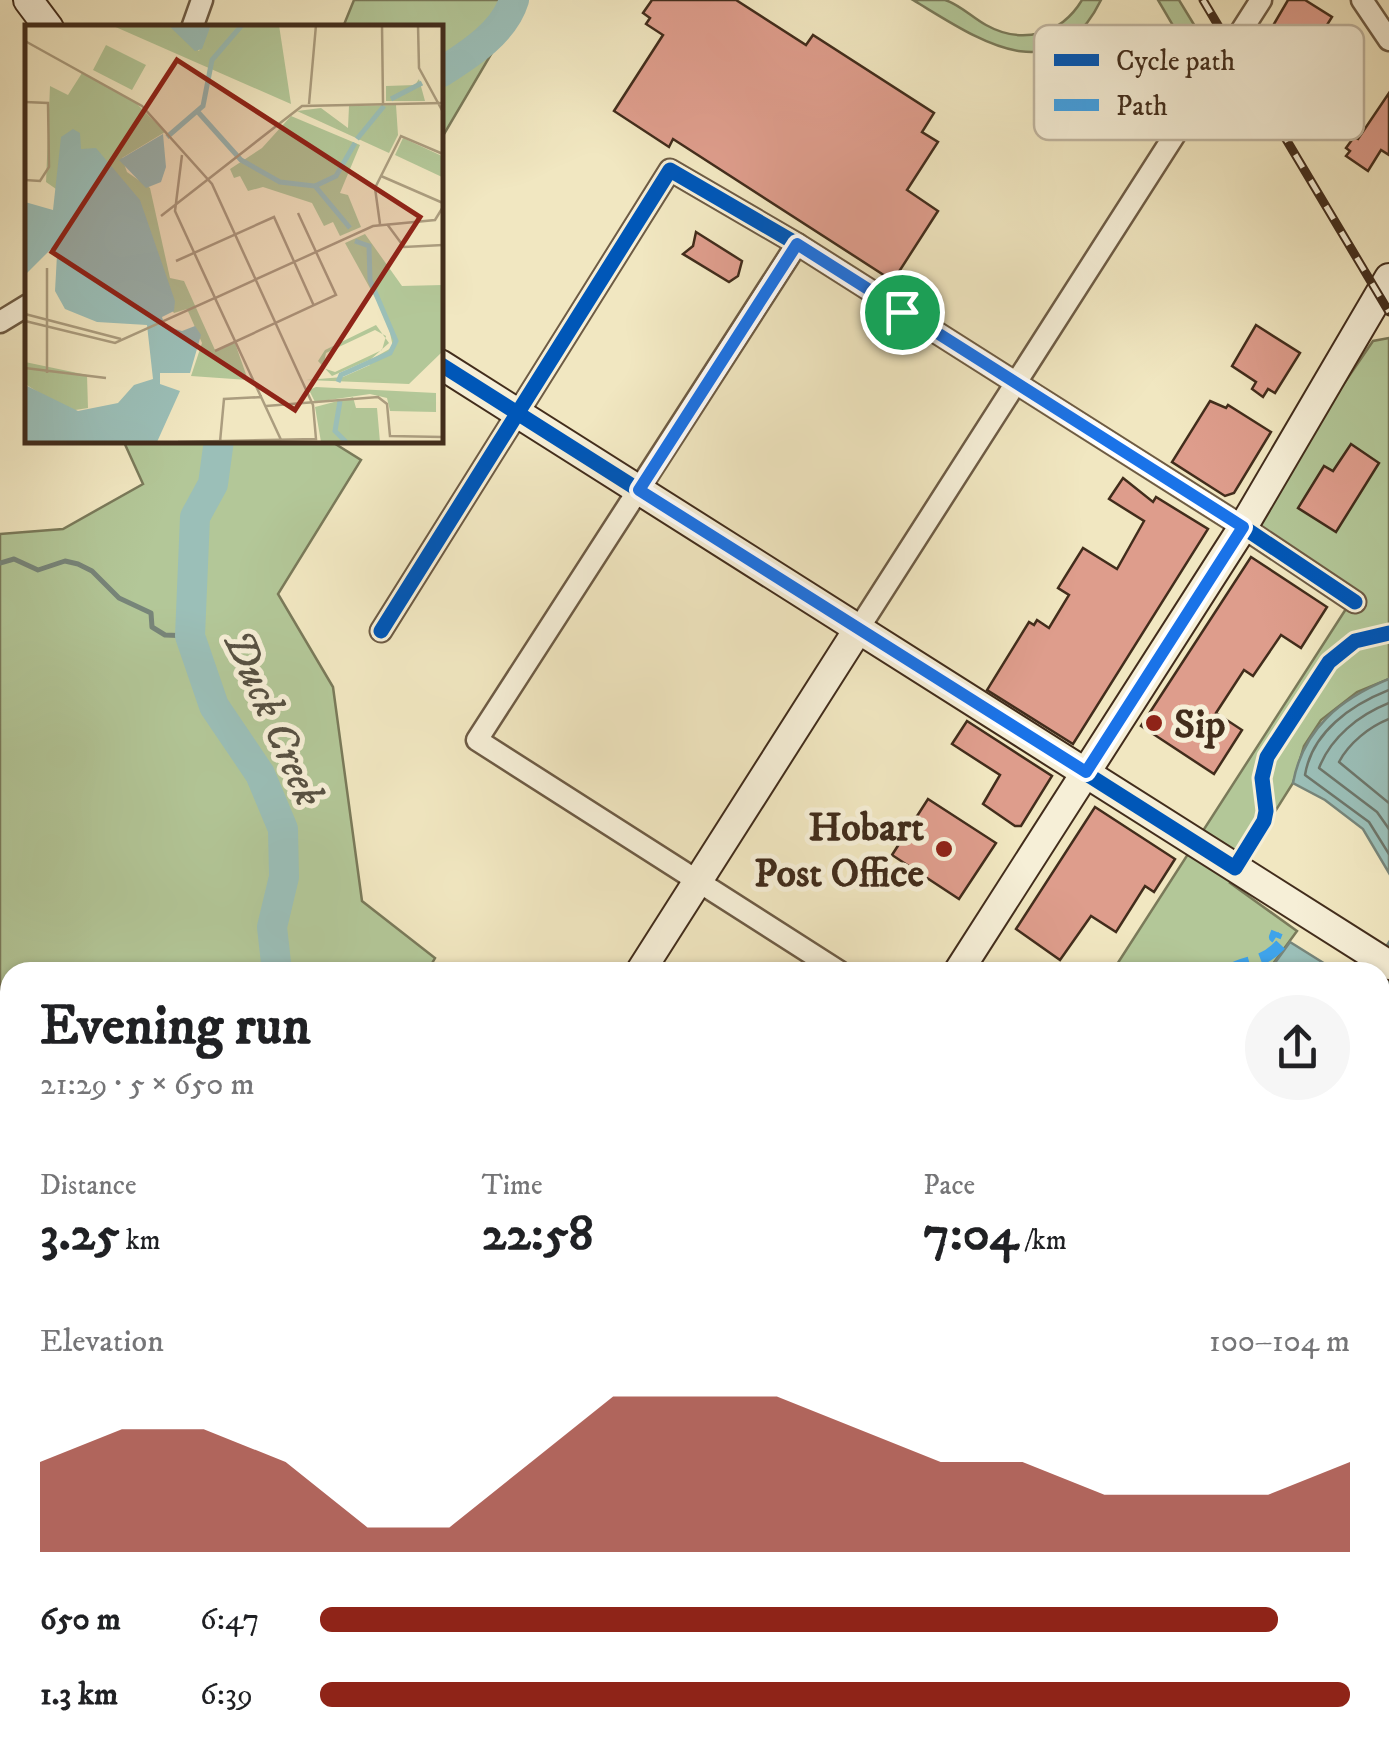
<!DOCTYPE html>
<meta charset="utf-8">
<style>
body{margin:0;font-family:"IM FELL DW Pica",serif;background:#f6f6f6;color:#202124;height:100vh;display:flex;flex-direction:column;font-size:38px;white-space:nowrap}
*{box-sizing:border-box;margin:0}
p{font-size:32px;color:#757577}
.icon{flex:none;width:55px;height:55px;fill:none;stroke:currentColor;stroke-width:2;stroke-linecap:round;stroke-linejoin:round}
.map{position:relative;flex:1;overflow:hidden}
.side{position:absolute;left:0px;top:962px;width:1390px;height:792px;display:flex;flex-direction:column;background:#fff;border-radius:30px 30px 0 0;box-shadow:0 2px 8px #0004}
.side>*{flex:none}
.pin{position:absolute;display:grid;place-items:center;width:85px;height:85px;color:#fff;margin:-42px;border:5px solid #fff;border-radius:50%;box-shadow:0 2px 10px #0007}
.round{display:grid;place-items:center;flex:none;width:105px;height:105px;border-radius:52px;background:#f6f6f6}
.headline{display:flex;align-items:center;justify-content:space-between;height:170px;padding:0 40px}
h1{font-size:55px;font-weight:800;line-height:75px}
.figures{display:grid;grid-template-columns:repeat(3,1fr);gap:15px;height:170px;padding:10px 40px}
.figures div{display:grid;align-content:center}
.figures b{font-size:50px;font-weight:800}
.figures small{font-size:28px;font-weight:400}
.figures p{font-size:28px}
.chart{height:280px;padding:20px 40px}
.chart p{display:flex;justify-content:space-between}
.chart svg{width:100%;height:180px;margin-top:10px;fill:#8f2418;opacity:.7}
ul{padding:0 40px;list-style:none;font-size:32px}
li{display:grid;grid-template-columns:160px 120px 1fr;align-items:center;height:75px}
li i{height:25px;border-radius:12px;background:#8f2418}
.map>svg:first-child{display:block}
.green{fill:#b3c798;stroke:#7a7a5a;stroke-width:2.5}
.water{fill:#9bbfb8;stroke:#77857a;stroke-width:2.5}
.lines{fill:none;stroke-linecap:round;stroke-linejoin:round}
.shore{stroke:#6e766a;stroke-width:2.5}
.stream{stroke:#77857a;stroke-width:5}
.river{stroke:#9bbfb8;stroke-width:30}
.building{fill:#de9d8c;stroke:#422d1c;stroke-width:2.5}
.street-casing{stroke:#6e5c45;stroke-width:25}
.secondary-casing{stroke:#422d1c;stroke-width:32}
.street{stroke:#f6efd7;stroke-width:20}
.secondary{stroke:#f6efd7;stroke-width:28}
.rail-casing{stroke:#422d1c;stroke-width:9}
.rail{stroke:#f6efd7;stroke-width:5;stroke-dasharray:15;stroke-linecap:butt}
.quiet{stroke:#3fa3ea;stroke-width:12;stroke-dasharray:25 12;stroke-linecap:butt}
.cycleway-casing{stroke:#f6efd7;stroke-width:21}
.cycleway{stroke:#0057b8;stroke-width:15}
.route-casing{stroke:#fff;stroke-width:20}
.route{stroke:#1a73e8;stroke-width:12}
.poi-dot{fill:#8f2418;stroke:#f6efd7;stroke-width:4}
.labels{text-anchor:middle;stroke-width:10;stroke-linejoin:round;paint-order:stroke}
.poi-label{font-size:40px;font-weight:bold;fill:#422d1c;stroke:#f6efd7;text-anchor:start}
.water-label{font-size:42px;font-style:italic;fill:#585243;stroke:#f6efd7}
.inset-river{fill:none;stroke:#9bbfb8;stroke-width:5}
.inset-road{fill:none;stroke:#ab9d7f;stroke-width:2.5}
.view{fill:#8f2418;fill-opacity:0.15;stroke:#8f2418;stroke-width:5}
.inset-edge{fill:none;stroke:#422d1c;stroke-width:5}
.key{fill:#f6efd7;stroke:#c0b59f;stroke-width:2.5}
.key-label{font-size:28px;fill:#422d1c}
</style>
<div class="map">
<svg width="1389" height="1754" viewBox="0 0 1389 1754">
<rect width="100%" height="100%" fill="#f1e7c1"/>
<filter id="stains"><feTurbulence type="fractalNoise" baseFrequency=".002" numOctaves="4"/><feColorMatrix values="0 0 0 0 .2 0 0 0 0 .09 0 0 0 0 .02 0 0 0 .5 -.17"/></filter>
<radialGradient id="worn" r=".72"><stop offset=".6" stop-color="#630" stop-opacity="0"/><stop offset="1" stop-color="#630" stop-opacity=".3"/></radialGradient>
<g class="green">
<path d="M354,0h169l-83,141v-113l-97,-1z"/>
<path d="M913,0c9,0 23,0 32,0 14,4 28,18 41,25 36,20 75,10 96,-25h19c-47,96 -126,37 -188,0z"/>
<path d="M1158,0h21l25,41 -12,17z"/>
<path d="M1389,338v341l-32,13 -36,28 -17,26 -11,37 -63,100 67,48 -30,41h-155l241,-374 -106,-73 126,-184z"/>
<path d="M123,440h206l32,20 -83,134 55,93 29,214 73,57 -8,14h-417v30l-10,-1v-467l63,-5 80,-45z"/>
<path d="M358,1745h415l2,9h-418z"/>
</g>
<g class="water">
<path d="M1389,679v194l-26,-44 -38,-29 -32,-17c10,-54 47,-84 96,-104z"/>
<path d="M1290,942l48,30h-106l16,-8 24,3z"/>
<path d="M1389,942v779l-9,17v-766h-10z"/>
<path d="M755,1745h621l-1,9h-618z"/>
</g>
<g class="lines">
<g class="shore">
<path d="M1389,690c-38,15 -77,42 -84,85l64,47 20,32"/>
<path d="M1389,703c-30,12 -58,34 -70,65l58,44 12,17"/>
<path d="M1389,719c-20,8 -40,24 -50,43l50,41"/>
</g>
<path class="stream" d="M0,563l14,-4 24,11 27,-9 13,3 14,7 27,27 32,15 1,14 13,8 25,1"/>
<g class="river">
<path d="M440,73c28,-18 64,-40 74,-73"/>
<path d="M219,440l-6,44 -18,33 -5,119 24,70 46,68 23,55 1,48 -12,50 5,45"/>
<path d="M0,1560l10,-4"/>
</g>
</g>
<g class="building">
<path d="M652,0h84l70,45 7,-10 121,78 -12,19 16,10 -31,48 31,21 -45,70 -220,-142 -4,8 -55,-36 49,-76 -17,-11 4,-6 -7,-5z"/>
<path d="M1288,0h17l27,17 -23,37 -38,-25z"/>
<path d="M1389,93v62l-8,-5 -13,21 -22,-15 4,-5 -4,-3 8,-11 4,2z"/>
<path d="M696,232l46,29 -4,15 -9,6 -46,-28 10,-8z"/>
<path d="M1256,325l44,28 -25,40 -7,-4 -5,8 -11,-8 4,-7 -24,-16z"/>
<path d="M1210,401l16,7 2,-3 43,27 -37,61 -9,3 -53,-34z"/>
<path d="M1351,444l28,19 -43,69 -38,-24 26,-42 9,5z"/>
<path d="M1123,478l30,24 3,-5 52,32 -135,215 -86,-54 42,-68 5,3 3,-5 12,8 20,-33 -11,-7 25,-40 34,21 27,-48 -35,-22z"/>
<path d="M1251,557l76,50 -26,41 -20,-13 -28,41 -9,-6 -28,43 26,17 -28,44 -73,-48z"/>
<path d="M967,721l85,55 -31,50h-6l-32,-22 17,-29 -48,-31z"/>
<path d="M928,799l68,44 -37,56 -67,-44z"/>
<path d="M1095,807l80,52 -21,33 -9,-6 -29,46 -25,-16 -31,44 -44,-31z"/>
</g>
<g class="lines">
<g class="street-casing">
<g id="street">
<path d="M1362,0l27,40"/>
<path d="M192,28l10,-28"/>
<path d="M797,244l-320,496 363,232"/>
<path d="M0,322l28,-17"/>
<path d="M859,628l402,-628"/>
<path d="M381,631l289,-461 127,74 446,283 112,75"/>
</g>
</g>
<g class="secondary-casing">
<g id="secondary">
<path d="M28,0l21,28"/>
<path d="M440,364l949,601"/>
<path d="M640,972l219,-344"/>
<path d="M958,972l285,-445 146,-249"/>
<path d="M0,1023l10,2"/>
<path d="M351,1754l1,-9"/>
</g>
</g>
<use href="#street" class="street"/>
<use href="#secondary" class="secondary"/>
<g class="rail-casing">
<g id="rail">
<path d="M1203,0l186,312"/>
<path d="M0,1716l6,38"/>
</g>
</g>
<use href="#rail" class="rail"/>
<g class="quiet">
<path d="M1226,972c25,-15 35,-5 57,-30l-8,-5 2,-5"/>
<path d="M740,1754l3,-9"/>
</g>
<g class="cycleway-casing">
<g id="cycleway">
<path d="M440,364l795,504 29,-47 2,-10 -4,-33 5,-21 62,-95 26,-21 34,-8"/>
<path d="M381,631l289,-461 127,74 446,283 112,75"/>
</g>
</g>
<use href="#cycleway" class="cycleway"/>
</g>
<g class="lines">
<g class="route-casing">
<path id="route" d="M797,244l446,283 -157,245 -447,-282z"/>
</g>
<use href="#route" class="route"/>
</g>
<g class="poi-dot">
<circle cx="1154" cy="723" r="10"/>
<circle cx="944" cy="849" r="10"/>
</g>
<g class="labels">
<g class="poi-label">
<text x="1174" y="737">Sip</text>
<text x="924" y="840" text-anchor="end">Hobart<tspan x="924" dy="46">Post Office</tspan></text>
</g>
<g class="water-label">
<text transform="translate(275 717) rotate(66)" y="15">Duck Creek</text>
</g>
</g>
<g transform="translate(25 25)">
<rect width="418" height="418" fill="#f1e7c1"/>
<path d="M86,0h57l31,26 12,-26h68l12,79zM81,20l40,20 -14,25 -39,-20zM57,48l54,30 29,29 -43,26 5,14 23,16 20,90 14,3 31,69 20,-7 13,37 -57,-4 11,-33 -15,-34 -13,4 -111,-141 -7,17 -10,-7 4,-96 18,9zM394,54l6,22h-39v-15l29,-1zM371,80l2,30 -9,18 -92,-42 24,-3 27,20 1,-22zM266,91l69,29 -20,48 8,2 13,32 -21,9 -7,-14 -9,4 -12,-23 -49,-16 -15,4 -8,-15 -6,2 -4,-9 32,-21zM378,113l39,18v21l-47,-22zM340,209l37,52 40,-1v67l-33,32 -103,-4 37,-3 27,-12 -1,-5 -37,16 -14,-15 7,-11 51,-25 13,18 -19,17 23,-13 -6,-28 -42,-76zM350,305l11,6 -4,14 -47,22 -12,-4 3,-15zM0,337l62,13 1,33 -19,3 -44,-27zM291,362l120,6v19l-46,-1 -3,-13 -17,-4 -55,8 -6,-12zM328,372l3,11h21l3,34h-59l-6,-35z" fill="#b3c798" fill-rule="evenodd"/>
<path d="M143,0h43l-9,24 -7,2zM48,104l7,4 1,16 15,-1 44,52 35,101 -1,10 -12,6 3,9 17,5 13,-5 6,9 -11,38h-30v11l20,7 -23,51h-132v-57l53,26 40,-8 16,-18 19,-6 -6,-54 -50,-3 -32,-13 -10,-18 2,-36 -6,-6 -26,26v-73l28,8 8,-73zM138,109l3,33 -5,15 -15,6 -27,-28z" fill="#9bbfb8"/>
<path class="inset-river" d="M366,74l31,-16M173,87l43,48 39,22 35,4 35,42M142,112l36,-31 9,-46 30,-35M332,114l27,-33M290,161l21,-10 19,-33M313,357l3,-7 49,-22 6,-12 -26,-61 -1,-34 -14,-5M315,376l-5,30 11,11"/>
<path class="inset-road" d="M357,0l1,78M393,0l1,43 24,44M0,16l117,65 70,78 101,221 3,34 -138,3M0,77l23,1 1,64 -9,14 -15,-1M284,79l7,-79M356,151l62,27M136,191l141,-110 141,-3M355,199l-5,-36 26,-52 42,18M362,199l17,23 39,-2M151,236l98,-44 40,89M22,243v105M0,289l96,25M0,296l90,22 100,-45 -40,-87 7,-56M190,326l121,-56 -38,-82M0,343l81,10M241,381l112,-9 9,7 3,32 53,1M195,417l4,-43 38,-2M257,417l-67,-144 158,-72 62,-6 8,-13"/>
<path class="view" d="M152,35l243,157 -125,193 -243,-158z"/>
<rect width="418" height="418" class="inset-edge"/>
</g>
<rect x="1034" y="25" width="330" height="115" rx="15" class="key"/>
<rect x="1054" y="54" width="45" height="12" fill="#0057b8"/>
<rect x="1054" y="99" width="45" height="12" fill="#3fa3ea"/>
<g class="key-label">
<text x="1116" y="70">Cycle path</text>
<text x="1116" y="115">Path</text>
</g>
<rect width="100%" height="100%" filter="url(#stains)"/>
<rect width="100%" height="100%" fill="url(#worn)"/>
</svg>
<div class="pin" style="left:902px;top:312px;background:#1e9e55"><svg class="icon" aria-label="arrive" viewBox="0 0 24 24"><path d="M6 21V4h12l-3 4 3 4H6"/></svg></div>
<section class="side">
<div class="headline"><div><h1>Evening run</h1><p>21:29 · 5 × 650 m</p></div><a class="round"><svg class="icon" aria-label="share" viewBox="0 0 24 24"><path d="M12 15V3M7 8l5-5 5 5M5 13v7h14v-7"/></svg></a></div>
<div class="figures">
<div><p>Distance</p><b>3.25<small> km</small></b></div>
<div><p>Time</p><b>22:58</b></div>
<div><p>Pace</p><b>7:04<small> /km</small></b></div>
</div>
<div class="chart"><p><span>Elevation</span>100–104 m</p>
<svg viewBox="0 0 160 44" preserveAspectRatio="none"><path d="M0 44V22L10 14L20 14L30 22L40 38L50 38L60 22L70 6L80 6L90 6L100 14L110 22L120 22L130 30L140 30L150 30L160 22V44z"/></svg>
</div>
<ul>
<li><b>650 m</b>6:47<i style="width:93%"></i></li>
<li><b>1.3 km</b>6:39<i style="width:100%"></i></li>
</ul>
</section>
</div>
